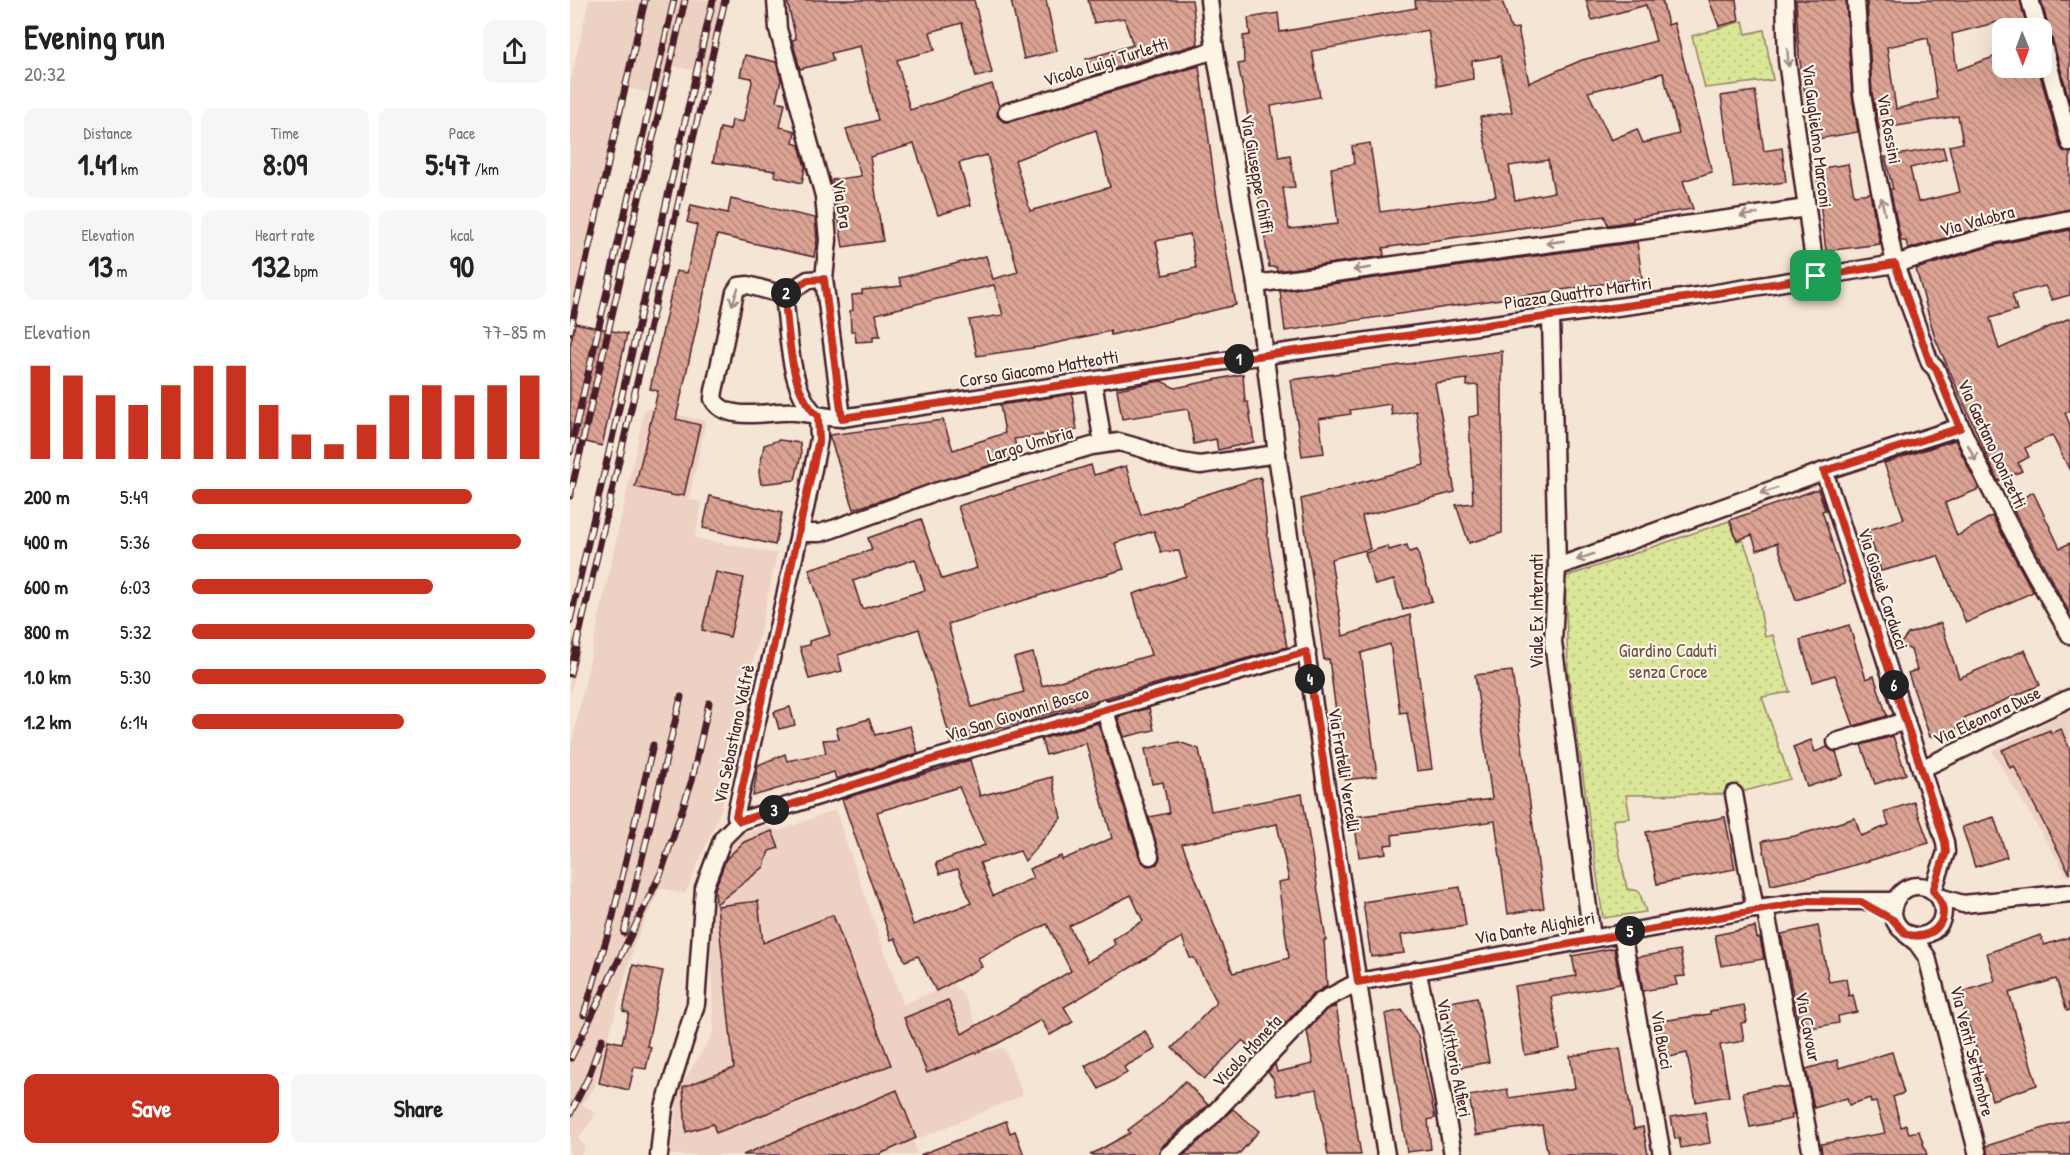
<!DOCTYPE html>
<meta charset="utf-8">
<style>
body{margin:0;font-family:"Patrick Hand",sans-serif;background:#f6f6f6;color:#222;height:100vh;display:flex;flex-direction:column;font-size:22px;white-space:nowrap}
*{box-sizing:border-box;margin:0}
p{font-size:20px;color:#767676}
.icon{flex:none;width:33px;height:33px;fill:none;stroke:currentColor;stroke-width:2;stroke-linecap:round;stroke-linejoin:round}
.map{position:relative;flex:1;overflow:hidden}
.side{display:flex;flex-direction:column;background:#fff;width:570px}
.side>*{flex:none}
.needle{width:39px;rotate:179deg}
.fabs{position:absolute;left:1422px;top:18px;display:grid;gap:12px}
.fabs a{display:grid;place-items:center;width:60px;height:60px;border-radius:12px;background:#fff;box-shadow:0 6px 24px #0002;font-size:30px}
.pin{position:absolute;display:grid;place-items:center;width:51px;height:51px;color:#fff;margin:-26px;border-radius:12px;box-shadow:0 3px 9px #0006}
.km{position:absolute;width:30px;height:30px;margin:-15px;border-radius:50%;background:#222;color:#fff;font-size:16px;line-height:30px;text-align:center}
.round{display:grid;place-items:center;flex:none;width:63px;height:63px;border-radius:12px;background:#f6f6f6}
.head{display:flex;align-items:center;justify-content:space-between;height:102px;padding:0 24px}
h1{font-size:33px;font-weight:700;line-height:45px}
.figures{display:grid;grid-template-columns:repeat(3,1fr);gap:9px;height:102px;padding:6px 24px}
.figures div{display:grid;align-content:center;border-radius:12px;background:#f6f6f6;text-align:center}
.figures b{font-size:30px;font-weight:700}
.figures small{font-size:16px;font-weight:400}
.figures p{font-size:16px}
.chart{height:168px;padding:12px 24px}
.chart p{display:flex;justify-content:space-between}
.chart svg{width:100%;height:108px;margin-top:6px;stroke:#c8321e;stroke-width:6}
.primary-button{display:flex;gap:12px;margin-top:auto;padding:12px 24px}
.primary-button a{flex:1;height:69px;border-radius:12px;background:#c8321e;color:#fff;font-size:24px;font-weight:700;line-height:69px;text-align:center}
.primary-button a+a{background:#f6f6f6;color:#222}
ul{padding:0 24px;list-style:none;font-size:20px}
li{display:grid;grid-template-columns:96px 72px 1fr;align-items:center;height:45px}
li i{height:15px;border-radius:8px;background:#c8321e}
main{display:flex;flex:1;min-height:0}
.map>svg:first-child{display:block}
.built{fill:#edd1c2}
.grass{fill:url(#grass-dots);stroke:#928262;stroke-width:1.5}
.building{fill:url(#building-back-hatch);stroke:#4a1f2b;stroke-width:1.5;fill-rule:evenodd}
.lines{fill:none;stroke-linecap:round;stroke-linejoin:round}
.street-casing{stroke:#4a1f2b;stroke-width:21}
.street{stroke:#fcf5e5;stroke-width:16}
.rail-casing{stroke:#4a1f2b;stroke-width:7}
.rail{stroke:#fcf5e5;stroke-width:4.5;stroke-dasharray:14;stroke-linecap:butt}
.oneway{stroke:#a38a88}
.route-casing{stroke:#fff;stroke-width:12}
.route{stroke:#c8321e;stroke-width:8}
.labels{text-anchor:middle;stroke-width:4.5;stroke-linejoin:round;paint-order:stroke}
.street-label{font-size:18px;fill:#4a1f2b;stroke:#fcf5e5}
.park-label{font-size:18px;fill:#6e5146;stroke:#fcf5e5}
</style>
<main>
<section class="side">
<div class="head"><div><h1>Evening run</h1><p>20:32</p></div><a class="round"><svg class="icon" aria-label="share" viewBox="0 0 24 24"><path d="M12 15V3M7 8l5-5 5 5M5 13v7h14v-7"/></svg></a></div>
<div class="figures">
<div><p>Distance</p><b>1.41<small> km</small></b></div>
<div><p>Time</p><b>8:09</b></div>
<div><p>Pace</p><b>5:47<small> /km</small></b></div>
</div>
<div class="figures">
<div><p>Elevation</p><b>13<small> m</small></b></div>
<div><p>Heart rate</p><b>132<small> bpm</small></b></div>
<div><p>kcal</p><b>90</b></div>
</div>
<div class="chart"><p><span>Elevation</span>77–85 m</p>
<svg viewBox="0 0 160 44" preserveAspectRatio="none"><path d="M5 44V6M15 44V10M25 44V18M35 44V22M45 44V14M55 44V6M65 44V6M75 44V22M85 44V34M95 44V38M105 44V30M115 44V18M125 44V14M135 44V18M145 44V14M155 44V10"/></svg>
</div>
<ul>
<li><b>200 m</b>5:49<i style="width:79%"></i></li>
<li><b>400 m</b>5:36<i style="width:93%"></i></li>
<li><b>600 m</b>6:03<i style="width:68%"></i></li>
<li><b>800 m</b>5:32<i style="width:97%"></i></li>
<li><b>1.0 km</b>5:30<i style="width:100%"></i></li>
<li><b>1.2 km</b>6:14<i style="width:60%"></i></li>
</ul>
<div class="primary-button"><a>Save</a><a>Share</a></div>
</section>
<div class="map">
<svg width="1500" height="1155" viewBox="0 0 1500 1155">
<defs>
<pattern id="grass-dots" width="8" height="8" patternUnits="userSpaceOnUse" patternTransform="scale(1.5)"><rect width="8" height="8" fill="#dae698"/><path d="M2 2h.1M6 6h.1" fill="none" stroke="#bdc583" stroke-width="1.8" stroke-linecap="round"/></pattern>
<pattern id="building-back-hatch" width="6" height="6" patternUnits="userSpaceOnUse" patternTransform="scale(1.5)"><rect width="6" height="6" fill="#dba394"/><path d="M-1 5l2 2M0 0l6 6M5-1l2 2" fill="none" stroke="#b48479"/></pattern>
</defs>
<rect width="100%" height="100%" fill="#f5e5d5"/>
<filter id="ink" filterUnits="userSpaceOnUse"><feTurbulence type="fractalNoise" baseFrequency=".0167" numOctaves="2"/><feDisplacementMap in="SourceGraphic" scale="12" xChannelSelector="R" yChannelSelector="G"/><feConvolveMatrix kernelMatrix="1 2 1 2 8 2 1 2 1" color-interpolation-filters="sRGB"/></filter>
<g filter="url(#ink)">
<g class="built">
<path d="M19,0h138l-17,74 -36,-8 -7,30 -38,-8 -59,258v-261z"/>
<path d="M75,408l61,13 -17,78 13,4 -7,35 82,16 -56,256 -36,84 -25,-6 -25,54 -40,144 -13,18 14,10 -18,25 7,7 -4,9h-11v-404z"/>
<path d="M0,639l12,3 -12,52z"/>
<path d="M1500,710v166l-2,1 -76,-126z"/>
<path d="M265,810l68,194 50,-20 11,12 25,56 15,-5 19,48 -110,46 4,12 -6,2h-241l9,-66 35,-57 -6,-141 8,-26 25,-31 26,-8 12,5z"/>
</g>
<g class="grass">
<path d="M1173,21l3,13 18,-4 9,50 -68,8 -13,-52z"/>
<path d="M1159,521l8,20 6,-1 10,27 12,70 8,-2 17,57 -28,5 28,82 -56,15 -108,1 4,23 -17,2 14,69 12,2 7,21 -43,6 -35,-248 -3,-93z"/>
</g>
<g class="building">
<path d="M217,0h187l18,73 -16,4 -14,-54 -32,9 5,18 -38,10 13,50 82,-26 7,22 -2,10 7,6h5l190,-56 17,126 20,113 -125,30 -1,-4 -71,16 -62,9 -8,-36 34,-5 -9,-30 -118,29 4,22h-7v5l-17,1 -1,-11h-4l-1,-20 3,-1 -1,-15 10,-1v-4l40,-4 -3,-8 87,-22 7,23 25,-7 -31,-117 -28,8 12,42 -33,10 -24,-71 -44,13 13,84 -40,6 -11,-67 29,-4 -15,-47 32,-9 -18,-74 -29,7 2,8 -33,8 -8,-29 4,-1zM526,130l14,57 -80,24 -15,-51zM620,234l6,34 -33,7 -7,-34z"/>
<path d="M441,0h35l11,51 -33,8z"/>
<path d="M518,0h104l6,44 -105,31 -7,-16 47,-14 -9,-27 -30,5z"/>
<path d="M845,0h87l9,29 7,-1 11,55 53,-23 74,-19 -10,-36 -54,15 -6,-20h76l6,25 6,-2 38,149 -29,9 10,28 -60,9v3l-25,4 -4,-9 -221,32 1,8 -107,15 -1,-4h-7l-22,-157 -9,-46 6,-1 -1,-27 7,-1 -2,-17 30,-5 2,19 136,-24zM858,30l9,56 36,-7 -1,-18 28,-5 12,56 -32,5 16,79 -116,16 -10,-69 -18,3 2,18 -23,4 7,56 -49,5 -6,-41 12,-1 -5,-32 -11,2 -8,-51 49,-9 -8,-46zM1093,73l16,61 -36,9 -6,-14 -26,11 -23,-48zM978,160l6,32 -39,8 -6,-34z"/>
<path d="M1139,0h27l3,21 -20,5z"/>
<path d="M1226,0h50l6,95 6,37 -46,8 -13,-85z"/>
<path d="M1297,0h153l7,28h-23l-2,-7 -50,13 5,36 45,-16v14h36l22,78 3,5 7,2v56l-80,16 -82,24 -2,-8h-5l-11,-52h3l-8,-32 58,-10 3,12 -36,9 8,34 42,-10 -11,-46 14,-3 -5,-27 -79,13 -7,-36zM1358,38l9,61 -41,10 -9,-62z"/>
<path d="M1471,0h29v103l-18,-65 -5,-6 1,-7z"/>
<path d="M175,55l31,7 5,18 -5,21 9,2 -5,24 15,4 -2,12 6,2 6,22 -3,16 -28,-7 1,-5 -62,-9 7,-34 10,2 2,-10 11,2 9,-40 -1,-4 -11,-2z"/>
<path d="M1185,91l9,60 18,-3 4,34 -52,6 -13,-92z"/>
<path d="M1278,164l6,31 16,-2 10,51 -54,7 -10,-82z"/>
<path d="M161,199l84,19 2,22 -3,17 -97,-22 -41,184 24,6 -16,70 -8,1 -41,-9 23,-96 -8,-2 26,-118 11,2 10,-48 -10,-3 4,-17 37,8z"/>
<path d="M1500,230v65l-18,5 -7,-14 -33,8 5,16 -27,8 9,31 71,-31v93l-5,2 5,12v46l-18,-36 -27,13 4,9 -11,6 4,8 -24,10 -63,-143 -19,-69 79,-24z"/>
<path d="M1067,242l5,36 -357,53 -5,-40z"/>
<path d="M5,323l52,11 -25,112 -32,-8v-92z"/>
<path d="M932,351v182l-33,10 -13,-38 17,-2 -4,-86 10,-2 -1,-30 -11,1v-7l-32,4 20,109 -93,24 8,33 -39,10 12,77 67,-21 22,154 -15,2 -10,-59 -7,1 -10,-69 -29,9 16,123 -32,4 -16,-121 -5,1 -23,-161 123,-34 -8,-54 -24,4 -2,-11 -40,6 1,4 -32,5 5,34 -22,3 -11,-76z"/>
<path d="M673,374l2,28h3l6,40 -36,8 -2,-11 -22,5 -6,-35 -66,10 -5,-30 44,-8 14,7z"/>
<path d="M502,394l5,36 -63,9 5,17 -165,53 -25,-74 114,-15 10,30 52,-17 -5,-28z"/>
<path d="M209,440l21,3 1,12 -6,25 -34,4 -2,-12 5,-27z"/>
<path d="M1385,440l24,49 -34,14 12,33 35,-20 41,76 -67,31 -28,-67 -57,15 -13,-41 36,-11 -20,-56z"/>
<path d="M521,465l3,10 32,-9 15,49 120,-38 8,71 18,99 -336,94 -32,-112 -81,26 4,16 -33,8 -9,-32 10,-2 -1,-4 21,-6 -21,-66 63,-19 -4,-12 53,-19 21,60 35,-11 -19,-62zM584,531l7,21 18,-1 7,25 -53,18 18,61 -109,31 -9,-33 -19,5 10,34 -52,15 -24,-83 176,-55 -9,-26zM345,559l10,31 -63,19 -9,-28z"/>
<path d="M1248,489l7,21 -3,1 23,73 -49,16 -19,-57 -20,7 -5,-15 -15,5 -7,-20z"/>
<path d="M1463,492l27,56 10,-5v71l-59,-109z"/>
<path d="M140,496l72,17 -7,32 -72,-17z"/>
<path d="M837,545l2,7 8,-2 15,51 -29,9 -9,-30 -19,5 -10,-32 23,-7 1,4z"/>
<path d="M146,572l28,6 -14,59 -28,-7z"/>
<path d="M1371,623l18,55 66,-28 15,35 -76,33 3,7 -37,12 -22,-64 9,-3 -6,-20 -11,-6 8,-10z"/>
<path d="M1279,625l17,54 8,-3 13,40 -33,10 -19,-51 -22,7 -13,-42z"/>
<path d="M942,671l32,237 -36,6 -13,-93 -103,14 1,9 -8,1 1,8 -27,4 -5,-40 138,-18 -17,-124z"/>
<path d="M220,707l5,18 -16,4 -5,-17z"/>
<path d="M579,708l5,22 -30,7 -6,-20z"/>
<path d="M299,719l6,16 35,-9 8,27 -82,26 -2,-7 -81,24 5,-31 27,-11 2,7 39,-8 -3,-13 16,-1 -3,-11z"/>
<path d="M528,723l42,136 7,7 10,-2 3,-6 -11,-41 20,-4 -6,-31 -11,2 -7,-35 34,-7 20,7 12,62 91,-17 24,146h-2l3,46 -15,9 -57,60 -12,-15 -39,39 -32,-31 45,-46 -23,-44h-4l-8,-21 -118,70 9,15 -23,13 -9,-15 -44,24 -70,29 -23,-55 44,-18 14,34 109,-63 -24,-47 -69,34 4,9 -46,24 -18,-35 -13,5 -10,-23 -4,2 -49,-141 128,-39 10,36 72,-19 9,41 -36,43 -5,-10 -40,12 13,33 40,-18 -4,-9 32,-13 1,4 50,-22 -26,-95 -40,12 -5,-16zM389,787l26,58 -49,18 4,11 18,-5 13,34 -58,22 -36,-113zM707,824l12,56 -11,2 11,76 -56,15 -51,-129zM561,895l12,26 -30,18 2,6 -28,17 -18,-36z"/>
<path d="M1491,729l9,21v124l-56,-108 -4,2 -8,-18 48,-20 1,3z"/>
<path d="M1323,736l13,38 -31,10 -14,-39z"/>
<path d="M1241,740l4,12 12,-5 9,5 7,23 -36,12 -14,-40z"/>
<path d="M1344,802l15,41 -105,31 -53,11 -9,-44 33,-5 60,-18 6,18 28,-11 -5,-13z"/>
<path d="M1155,817l10,52 -78,15 -11,-52z"/>
<path d="M1424,817l13,40 -32,10 -13,-40z"/>
<path d="M202,831l7,17 -10,3 -5,16 -48,37 -1,-15 11,-30 18,-17z"/>
<path d="M890,887l6,39 -65,9 3,18 -33,4 -8,-55z"/>
<path d="M188,901l5,42 70,-28 58,150 -175,68 -3,-9 -27,8 -3,-45 51,-19 -17,-162z"/>
<path d="M1248,926l11,56 17,-3 3,17 4,-1 4,17 -19,4 1,7 -39,7 -19,-96z"/>
<path d="M1185,927l2,11h3l4,21 -43,7 -6,-31z"/>
<path d="M1471,935l3,10 26,-8v73l-3,1 -11,-32 -47,14 28,92 -45,15 -33,-107 36,-12 -8,-28z"/>
<path d="M1044,948l6,36 -69,13 9,52 -35,6 -11,-69 62,-10 -4,-20z"/>
<path d="M1110,950l5,26 -10,1 2,8 -34,6 -6,-34z"/>
<path d="M63,965l30,6 -16,75 4,1 -5,22 -12,-2 -5,23 -30,-7 9,-43 14,3 7,-30 -6,-2z"/>
<path d="M907,997l12,65 -32,6 -12,-65z"/>
<path d="M1174,1005l3,17 -6,1 3,18 -24,4 9,51 -33,6 -9,-49 -18,4 -2,-13 -9,2 -4,-24 56,-8v-3z"/>
<path d="M766,1006l25,149h-33l-11,-66 -40,7 -4,-18 -5,-6 7,-8 2,8 36,-8 -6,-33 19,-21z"/>
<path d="M832,1010l16,26 17,82 -7,2 3,29 -24,3 -22,-138z"/>
<path d="M575,1031l11,18 -32,18 3,6 -28,16 -14,-23z"/>
<path d="M1050,1048l14,81 9,-2 5,28h-100l-6,-30 -66,10 -7,-39 38,-7 2,9 66,-10 -5,-32z"/>
<path d="M1322,1052l12,41 -11,4 8,30 5,-2 3,8 10,-2 8,24h-105l-1,-11 64,-11 -9,-31 -5,1 -1,-5 -21,7 -2,-7 -33,10 -8,-39 31,-9 2,8z"/>
<path d="M615,1081l23,24 -47,42 -3,8h-68l40,-22 -2,-3 33,-25z"/>
<path d="M1203,1086l16,2 5,26 -3,1 1,4 -42,8 -7,-35z"/>
<path d="M327,1090l19,48 -38,17h-135z"/>
<path d="M663,1109l26,22 -21,24h-54z"/>
<path d="M1135,1112l5,31 -29,5 -2,-10 -4,1 -4,-22z"/>
<path d="M1500,1120v35h-82l-2,-9z"/>
<path d="M436,1121l4,12 5,-2 9,24h-104z"/>
</g>
<g class="lines">
<g class="street-casing">
<g id="street">
<path d="M206,0l2,29 46,167 4,44 -4,39 18,139"/>
<path d="M639,0l6,50 41,234 21,171 50,338 59,362"/>
<path d="M1215,0l2,60 29,216"/>
<path d="M1286,0l6,94 9,52 24,118 35,99 6,6c37,93 84,179 134,266"/>
<path d="M1460,0l8,28"/>
<path d="M1472,41l28,102"/>
<path d="M437,112l208,-62"/>
<path d="M686,284l551,-76"/>
<path d="M214,295l-36,-10 -9,1 -4,6 -21,99 -1,8c13,25 59,11 82,13 16,1 31,6 47,6l423,-63 433,-59 197,-32 97,-29 78,-16"/>
<path d="M214,295c5,37 4,95 33,121"/>
<path d="M214,295l24,-15 16,-1"/>
<path d="M981,317l6,250 -4,75 39,296"/>
<path d="M523,381l10,63"/>
<path d="M1254,471l121,371 1,10 -13,39"/>
<path d="M229,533h21l13,-4 102,-37 157,-46 27,-4 25,7 26,11 30,5 77,-11"/>
<path d="M987,567l267,-96 136,-44"/>
<path d="M534,708l46,148"/>
<path d="M1266,742l70,-21"/>
<path d="M1351,769l149,-71"/>
<path d="M1164,794l21,115"/>
<path d="M170,821l194,-62 373,-107"/>
<circle cx="1348" cy="911" r="25"/>
<path d="M1369,897l24,7 107,-11"/>
<path d="M1195,907l47,248"/>
<path d="M1052,933l40,222"/>
<path d="M1336,934l11,9 10,14 51,198"/>
<path d="M847,970l18,80 18,105"/>
<path d="M89,1155l5,-48 32,-103 8,-116 19,-50 17,-17 -4,-5 1,-7 69,-305 13,-65 -1,-23"/>
<path d="M598,1155l36,-31 116,-122 38,-20 407,-75 44,-6h85"/>
</g>
</g>
<use href="#street" class="street"/>
<g class="rail-casing">
<g id="rail">
<path d="M0,332l75,-332"/>
<path d="M0,452l104,-452"/>
<path d="M0,496l115,-496"/>
<path d="M0,621l143,-621"/>
<path d="M0,674l155,-674"/>
<path d="M54,933l57,-236"/>
<path d="M14,1015l28,-95 41,-175"/>
<path d="M1,1058l90,-185 31,-93 17,-77"/>
<path d="M0,1114l18,-36 14,-39"/>
</g>
</g>
<use href="#rail" class="rail"/>
</g>
<defs><path id="oneway-shaft" d="M-6 0H5M1.5-3L5.5 0L1.5 3" fill="none" stroke-width="1.6" stroke-linecap="round" stroke-linejoin="round" transform="scale(1.5)"/></defs>
<g class="oneway">
<use href="#oneway-shaft" transform="translate(1218 58) rotate(86)"/>
<use href="#oneway-shaft" transform="translate(1313 206) rotate(-102)"/>
<use href="#oneway-shaft" transform="translate(1179 215) rotate(172)"/>
<use href="#oneway-shaft" transform="translate(985 242) rotate(172)"/>
<use href="#oneway-shaft" transform="translate(792 269) rotate(172)"/>
<use href="#oneway-shaft" transform="translate(165 297) rotate(109)"/>
<use href="#oneway-shaft" transform="translate(1402 453) rotate(64)"/>
<use href="#oneway-shaft" transform="translate(1199 491) rotate(160)"/>
<use href="#oneway-shaft" transform="translate(1015 557) rotate(160)"/>
</g>
</g>
<g class="lines" filter="url(#ink)">
<g class="route-casing">
<path id="route" d="M1325,264l35,99 6,6 24,59 -136,43 121,371 1,10 -13,39c23,23 3,52 -27,43l-13,-14 -32,-18 -52,-1 -451,81 -52,-330 -372,107 -194,62 -4,-5 83,-377 -1,-23c-30,-26 -28,-83 -34,-121l24,-15 16,-1 18,139 423,-63 433,-59z"/>
</g>
<use href="#route" class="route"/>
</g>
<g class="labels">
<g class="street-label">
<text transform="translate(536 62) rotate(-17)" y="6">Vicolo Luigi Turletti</text>
<text transform="translate(1319 129) rotate(80)" y="6">Via Rossini</text>
<text transform="translate(1247 136) rotate(83)" y="6">Via Guglielmo Marconi</text>
<text transform="translate(687 174) rotate(80)" y="6">Via Giuseppe Chiffi</text>
<text transform="translate(272 204) rotate(81)" y="6">Via Bra</text>
<text transform="translate(1407 221) rotate(-15)" y="6">Via Valobra</text>
<text transform="translate(1008 293) rotate(-8)" y="6">Piazza Quattro Martiri</text>
<text transform="translate(469 369) rotate(-9)" y="6">Corso Giacomo Matteotti</text>
<text transform="translate(460 444) rotate(-16)" y="6">Largo Umbria</text>
<text transform="translate(1422 444) rotate(65)" y="6">Via Gaetano Donizetti</text>
<text transform="translate(1313 589) rotate(72)" y="6">Via Giosuè Carducci</text>
<text transform="translate(967 611) rotate(-90)" y="6">Viale Ex Internati</text>
<text transform="translate(447 714) rotate(-17)" y="6">Via San Giovanni Bosco</text>
<text transform="translate(1417 716) rotate(-25)" y="6">Via Eleonora Duse</text>
<text transform="translate(164 734) rotate(-78)" y="6">Via Sebastiano Valfrè</text>
<text transform="translate(774 770) rotate(81)" y="6">Via Fratelli Vercelli</text>
<text transform="translate(965 928) rotate(-10)" y="6">Via Dante Alighieri</text>
<text transform="translate(1238 1027) rotate(79)" y="6">Via Cavour</text>
<text transform="translate(1092 1040) rotate(80)" y="6">Via Bucci</text>
<text transform="translate(677 1051) rotate(-47)" y="6">Vicolo Moneta</text>
<text transform="translate(1402 1051) rotate(76)" y="6">Via Venti Settembre</text>
<text transform="translate(884 1058) rotate(79)" y="6">Via Vittorio Alfieri</text>
</g>
<g class="park-label">
<text x="1098" y="657">Giardino Caduti<tspan x="1098" dy="21">senza Croce</tspan></text>
</g>
</g>
</svg>
<div class="fabs">
<a><svg class="needle" viewBox="-14 -14 28 28"><path d="M0-13l5 13h-10z" fill="#e53935"/><path d="M0 13l5-13h-10z" fill="#767676"/></svg></a>
</div>
<div class="pin" style="left:1246px;top:276px;background:#1e9e55"><svg class="icon" aria-label="arrive" viewBox="0 0 24 24"><path d="M6 21V4h12l-3 4 3 4H6"/></svg></div>
<b class="km" style="left:669px;top:359px">1</b>
<b class="km" style="left:216px;top:293px">2</b>
<b class="km" style="left:204px;top:810px">3</b>
<b class="km" style="left:740px;top:679px">4</b>
<b class="km" style="left:1060px;top:931px">5</b>
<b class="km" style="left:1324px;top:685px">6</b>
</div>
</main>
